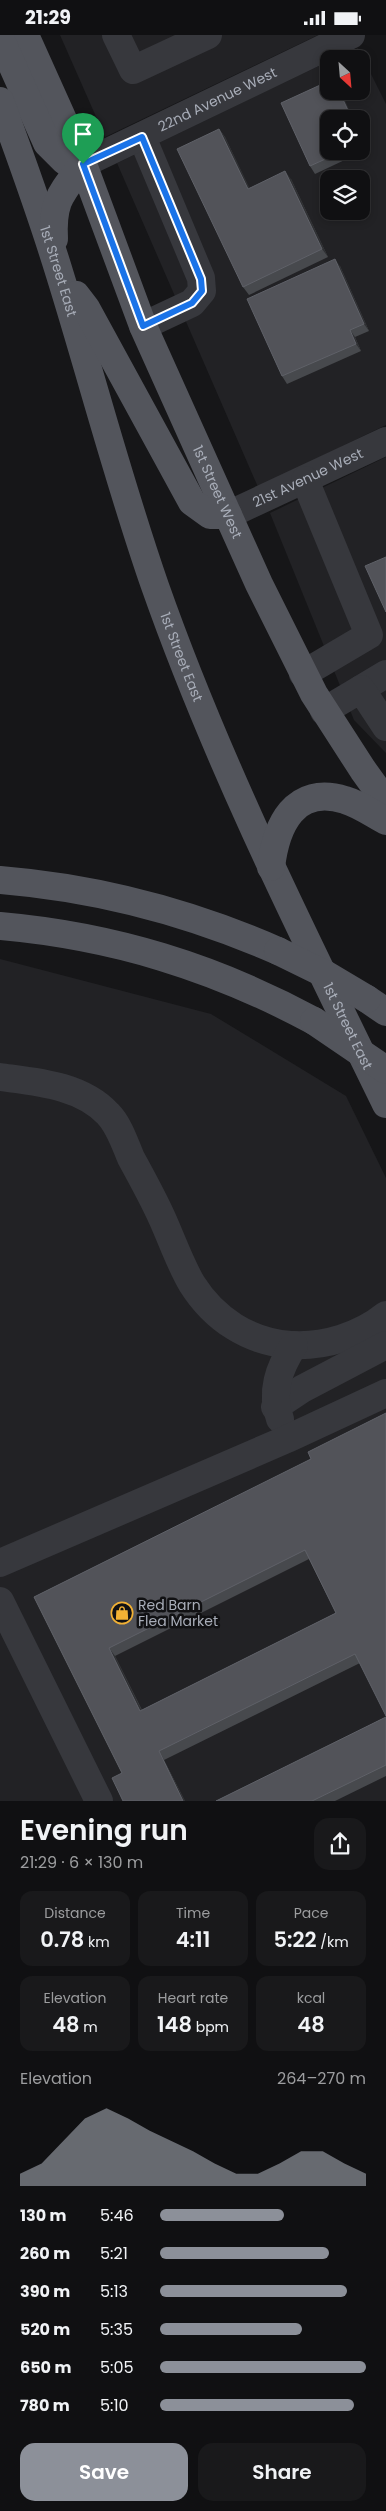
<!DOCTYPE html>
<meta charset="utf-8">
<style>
body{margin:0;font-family:Poppins,sans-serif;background:#19191b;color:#f1f3f6;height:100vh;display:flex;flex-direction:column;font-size:19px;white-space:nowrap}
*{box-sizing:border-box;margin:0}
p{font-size:16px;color:#9c9d9f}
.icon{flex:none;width:28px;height:28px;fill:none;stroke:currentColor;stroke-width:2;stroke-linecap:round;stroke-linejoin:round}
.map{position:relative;height:1766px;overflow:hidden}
.sheet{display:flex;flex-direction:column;background:#101012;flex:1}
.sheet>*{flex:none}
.needle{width:32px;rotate:154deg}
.tools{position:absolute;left:320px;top:15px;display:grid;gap:10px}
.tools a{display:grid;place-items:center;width:50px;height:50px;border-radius:10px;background:#101012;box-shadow:0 2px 8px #0003,0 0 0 1px #303032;font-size:25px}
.pin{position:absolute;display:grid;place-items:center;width:42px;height:42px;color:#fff;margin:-51px -21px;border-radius:50% 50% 50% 0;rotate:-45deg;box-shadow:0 0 5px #0007}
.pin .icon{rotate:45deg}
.round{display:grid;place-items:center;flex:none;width:52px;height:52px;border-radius:15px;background:#19191b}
.head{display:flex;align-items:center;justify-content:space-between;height:85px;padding:0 20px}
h1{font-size:28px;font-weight:600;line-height:38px}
.metrics{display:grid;grid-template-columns:repeat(3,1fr);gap:8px;height:85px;padding:5px 20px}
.metrics div{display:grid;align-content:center;border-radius:12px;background:#19191b;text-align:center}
.metrics b{font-size:21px;font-weight:600}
.metrics small{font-size:14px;font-weight:400}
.metrics p{font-size:14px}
.chart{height:140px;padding:10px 20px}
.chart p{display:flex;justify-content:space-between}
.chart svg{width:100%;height:90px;margin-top:5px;fill:#8c9099;opacity:.7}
.primary-button{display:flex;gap:10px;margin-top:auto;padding:10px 20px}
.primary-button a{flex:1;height:58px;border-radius:15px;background:#8c9099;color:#fff;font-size:20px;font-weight:600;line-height:58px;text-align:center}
.primary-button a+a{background:#19191b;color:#f1f3f6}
ul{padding:0 20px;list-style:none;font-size:16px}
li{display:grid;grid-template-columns:80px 60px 1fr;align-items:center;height:38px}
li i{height:12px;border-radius:6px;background:#8c9099}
.status{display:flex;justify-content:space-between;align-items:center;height:35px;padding:0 25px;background:#101012;direction:ltr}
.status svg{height:14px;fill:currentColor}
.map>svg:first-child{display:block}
.built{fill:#222225;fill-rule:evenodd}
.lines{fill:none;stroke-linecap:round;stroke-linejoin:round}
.minor{stroke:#37383d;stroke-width:28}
.major{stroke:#53555c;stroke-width:28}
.major-bridge{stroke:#53555c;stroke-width:28}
.wall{fill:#47494d;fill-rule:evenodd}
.shaded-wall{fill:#2f3033}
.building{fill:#525359;stroke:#5f6168;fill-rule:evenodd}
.route-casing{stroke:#fff;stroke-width:10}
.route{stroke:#1a73e8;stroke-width:6}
.labels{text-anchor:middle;stroke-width:5;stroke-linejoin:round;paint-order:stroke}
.street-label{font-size:14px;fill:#a8adb8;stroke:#111113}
.poi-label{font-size:14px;fill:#a8adb8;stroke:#111113;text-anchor:start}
</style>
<div class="status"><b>21:29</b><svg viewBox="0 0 49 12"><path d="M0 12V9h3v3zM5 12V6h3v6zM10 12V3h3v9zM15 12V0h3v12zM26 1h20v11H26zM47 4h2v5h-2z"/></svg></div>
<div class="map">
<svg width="386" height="1766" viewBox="0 0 386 1766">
<rect width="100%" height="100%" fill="#161618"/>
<g class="built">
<path d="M60,0h258l-213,102z"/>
<path d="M358,13l28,56v321l-128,62 -141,-324 212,-102v30h32v-32h-27zM329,84h32v32h-32zM329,144h32v32h-32z"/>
<path d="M386,422v296l-32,-33 -84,-207z"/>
<path d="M0,924l211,55 135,82 40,82v623h-386z"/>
</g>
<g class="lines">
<g class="minor">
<path d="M116,0l17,35 75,-35"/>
<path d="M142,102l59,141 1,13 -10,12 -49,23"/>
<path id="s1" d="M83,129l268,-129"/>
<path id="s2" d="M228,480l158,-74"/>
<path d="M303,639l66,-39 -64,-155"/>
<path d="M361,654l25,-15"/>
<path d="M324,676l37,-22 25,38"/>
<path d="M0,1042c37,5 81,8 108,37 11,11 17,30 23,44 11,20 22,40 31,60 10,22 18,46 30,66 22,35 57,58 99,61 33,2 69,-9 95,-30"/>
<path d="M275,1372l27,-18 84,-44"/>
<path d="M280,1384c-10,-27 -1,-51 14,-74"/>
<path d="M0,1528l287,-124 99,-46"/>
<path d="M0,1566l99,200"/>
</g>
<g class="major">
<path id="s3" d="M25,0l58,129 60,162 116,258 55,110 49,76 23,32"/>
<path d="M0,3l47,105 18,18 18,3"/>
<path id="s4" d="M0,66c21,57 42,115 60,174 32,103 59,208 95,311 63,179 148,348 231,518"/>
<path d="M54,204c-2,-39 7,-45 29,-75"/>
<path d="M76,260l10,13 106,194 18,13h18"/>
<path d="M271,832c5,-41 23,-83 74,-67 14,4 28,14 41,21"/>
<path d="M0,845c98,8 189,32 278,71"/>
<path d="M0,891c113,10 214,41 314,95"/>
<path d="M367,964l19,13"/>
</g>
<g class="major-bridge">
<path d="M278,916l47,23 42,25"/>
<path d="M314,986l72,49"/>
</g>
</g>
<g class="wall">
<path d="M219,94l6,8 24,51 42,-9 37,78 -79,38 -6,-8z"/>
<path d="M361,101l7,13 -53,25 -5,-8 19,-15h32z"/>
<path d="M340,231l29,65 -14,6 6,14 -74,33 -5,-8z"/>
<path d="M311,1424l49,204 -196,97 21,41h-62l-1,-28 -88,-176zM309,1524l27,54 -194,97 -27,-54z"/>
<path d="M386,1682v59l-51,25h-119z"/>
</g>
<g class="shaded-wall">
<path d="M339,56h2l12,28h-1z"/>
<path d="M219,94l6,8 29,60 -6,-8z"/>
<path d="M361,101l7,13 -7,-10z"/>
<path d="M285,136l6,8 37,78 -6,-8z"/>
<path d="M335,224l5,7 29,65 -5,-7z"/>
<path d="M350,295l5,7 6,14 -5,-7z"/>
<path d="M109,1613l6,8 31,63 -6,-8z"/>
<path d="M159,1716l5,9 21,41h-2z"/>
</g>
<g class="building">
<path d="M329,46v10h10l13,28h-23v32h14l-33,15 -29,-63z"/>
<path d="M219,94l29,60 37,-18 37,78 -79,38 -66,-138z"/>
<path d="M335,224l29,65 -14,6 6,14 -74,32 -35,-77z"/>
<path d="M386,522v55l-21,-46z"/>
<path d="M386,1378v303l-31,-62 -196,97 24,50h-60l-11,-23 10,-5 -88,-176 277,-138 -3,-7zM305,1515l31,63 -196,98 -31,-63z"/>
<path d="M386,1682v48l-74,36h-96z"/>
</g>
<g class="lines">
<g class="route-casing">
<path id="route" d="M142,102l59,142 1,12 -10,12 -49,23 -60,-162z"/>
</g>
<use href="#route" class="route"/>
</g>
<defs>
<g id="shop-ring" transform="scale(1.125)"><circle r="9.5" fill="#111113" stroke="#f2b134" stroke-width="1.5"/><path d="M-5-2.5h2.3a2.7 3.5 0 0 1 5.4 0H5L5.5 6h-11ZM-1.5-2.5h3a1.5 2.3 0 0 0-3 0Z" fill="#f2b134"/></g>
</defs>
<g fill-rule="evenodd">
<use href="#shop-ring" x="122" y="1578"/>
</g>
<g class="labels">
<g class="street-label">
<text dy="5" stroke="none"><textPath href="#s1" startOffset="149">22nd Avenue West</textPath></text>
<text dy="5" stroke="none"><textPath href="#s4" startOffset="180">1st Street East</textPath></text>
<text dy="5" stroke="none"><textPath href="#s2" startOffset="88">21st Avenue West</textPath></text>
<text dy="5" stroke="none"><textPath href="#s3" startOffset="496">1st Street West</textPath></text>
<text dy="5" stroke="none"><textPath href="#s4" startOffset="585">1st Street East</textPath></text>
<text dy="5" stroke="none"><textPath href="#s4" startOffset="990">1st Street East</textPath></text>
</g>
<g class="poi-label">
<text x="138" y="1575">Red Barn<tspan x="138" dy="16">Flea Market</tspan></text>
</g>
</g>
</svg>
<div class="tools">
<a><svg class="needle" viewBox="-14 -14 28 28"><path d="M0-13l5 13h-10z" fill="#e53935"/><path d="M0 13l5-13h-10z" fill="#9c9d9f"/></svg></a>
<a><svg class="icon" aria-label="locate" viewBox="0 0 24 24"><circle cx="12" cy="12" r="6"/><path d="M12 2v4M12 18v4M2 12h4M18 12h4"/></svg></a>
<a><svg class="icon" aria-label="layers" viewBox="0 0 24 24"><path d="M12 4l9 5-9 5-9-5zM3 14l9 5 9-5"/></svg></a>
</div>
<div class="pin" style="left:83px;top:129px;background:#1e9e55"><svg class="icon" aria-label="arrive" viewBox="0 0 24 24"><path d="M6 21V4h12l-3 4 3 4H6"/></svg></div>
</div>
<section class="sheet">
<div class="head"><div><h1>Evening run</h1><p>21:29 · 6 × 130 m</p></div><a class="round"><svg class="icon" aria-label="share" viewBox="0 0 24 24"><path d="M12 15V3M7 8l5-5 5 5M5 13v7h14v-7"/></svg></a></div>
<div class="metrics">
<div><p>Distance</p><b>0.78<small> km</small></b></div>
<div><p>Time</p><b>4:11</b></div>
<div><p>Pace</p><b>5:22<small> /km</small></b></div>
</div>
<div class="metrics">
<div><p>Elevation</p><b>48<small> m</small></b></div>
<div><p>Heart rate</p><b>148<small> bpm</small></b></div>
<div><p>kcal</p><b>48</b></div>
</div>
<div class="chart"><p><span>Elevation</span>264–270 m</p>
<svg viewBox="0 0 160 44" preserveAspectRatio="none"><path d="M0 44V38L10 33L20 22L30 11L40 6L50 11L60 17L70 22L80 27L90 33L100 38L110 38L120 33L130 27L140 27L150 33L160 38V44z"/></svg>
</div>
<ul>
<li><b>130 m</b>5:46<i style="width:60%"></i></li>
<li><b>260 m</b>5:21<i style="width:82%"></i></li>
<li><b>390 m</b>5:13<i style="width:91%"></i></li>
<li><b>520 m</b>5:35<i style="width:69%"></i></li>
<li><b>650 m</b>5:05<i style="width:100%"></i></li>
<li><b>780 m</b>5:10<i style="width:94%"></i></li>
</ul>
<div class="primary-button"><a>Save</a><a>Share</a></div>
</section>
